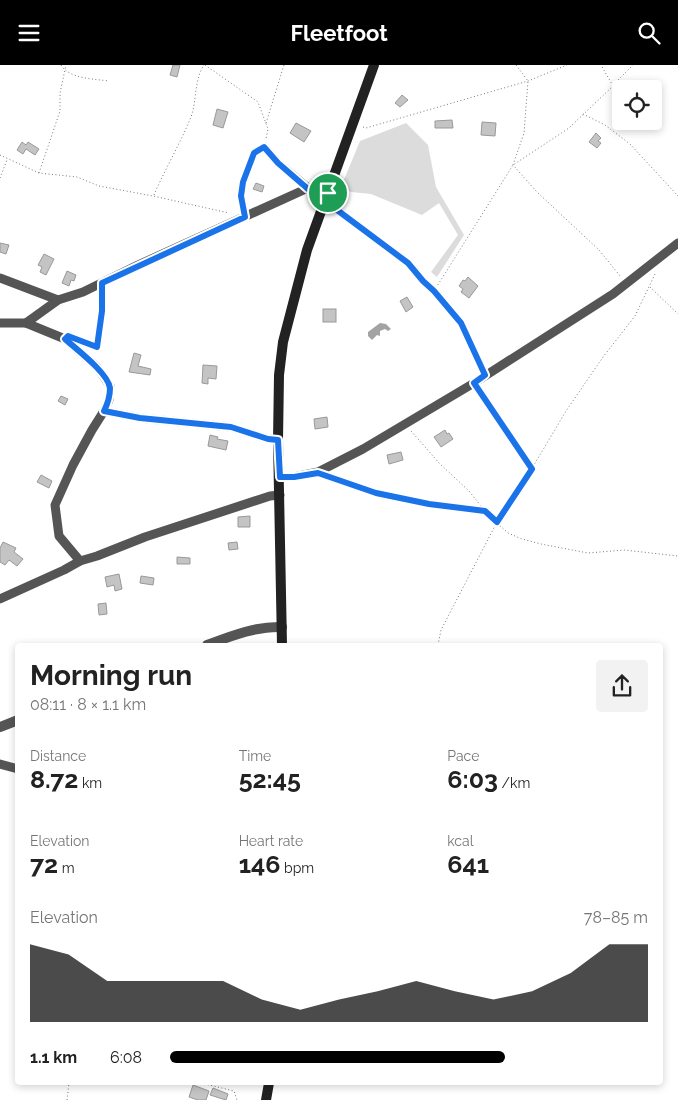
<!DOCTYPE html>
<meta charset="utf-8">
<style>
body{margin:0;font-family:Raleway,sans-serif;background:#f2f2f2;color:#222;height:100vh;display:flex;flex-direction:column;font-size:19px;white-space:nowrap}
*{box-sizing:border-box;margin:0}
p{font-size:16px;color:#767676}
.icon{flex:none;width:28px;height:28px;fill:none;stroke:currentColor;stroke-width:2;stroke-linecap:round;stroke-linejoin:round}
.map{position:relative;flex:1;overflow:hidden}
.side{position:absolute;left:15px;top:578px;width:648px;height:442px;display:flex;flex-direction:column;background:#fff;border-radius:5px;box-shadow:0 2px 8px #0003}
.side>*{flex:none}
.controls{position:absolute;left:612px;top:15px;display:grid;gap:10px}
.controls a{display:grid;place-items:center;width:50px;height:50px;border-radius:5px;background:#fff;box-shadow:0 2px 8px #0003;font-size:25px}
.pin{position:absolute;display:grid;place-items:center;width:42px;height:42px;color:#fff;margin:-21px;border:2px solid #fff;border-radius:50%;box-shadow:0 1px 5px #0007}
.round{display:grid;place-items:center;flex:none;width:52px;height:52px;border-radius:5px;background:#f2f2f2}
.overview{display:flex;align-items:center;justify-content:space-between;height:85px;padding:0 15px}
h1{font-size:28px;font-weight:700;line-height:38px}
.metrics{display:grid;grid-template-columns:repeat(3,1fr);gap:8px;height:85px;padding:5px 15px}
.metrics div{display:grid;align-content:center}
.metrics b{font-size:25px;font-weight:700}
.metrics small{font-size:14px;font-weight:400}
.metrics p{font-size:14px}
.chart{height:140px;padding:10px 15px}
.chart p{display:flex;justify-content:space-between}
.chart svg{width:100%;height:90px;margin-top:5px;fill:#000;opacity:.7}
ul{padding:0 15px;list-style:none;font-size:16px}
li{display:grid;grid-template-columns:80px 60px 1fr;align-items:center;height:38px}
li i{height:12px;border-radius:6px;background:#000}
header{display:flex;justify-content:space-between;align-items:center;height:65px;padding:0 15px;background:#000;color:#fff;font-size:22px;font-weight:700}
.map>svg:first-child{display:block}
.green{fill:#dcdcdc}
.water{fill:#a3a3a3}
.building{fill:#c4c4c4;stroke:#999}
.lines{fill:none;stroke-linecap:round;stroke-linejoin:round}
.path{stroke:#777;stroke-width:1;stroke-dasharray:1 2.5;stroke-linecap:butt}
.minor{stroke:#555;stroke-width:9}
.tertiary{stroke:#555;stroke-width:10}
.secondary{stroke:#222;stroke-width:10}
.route-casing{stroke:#fff;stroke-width:10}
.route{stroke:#1a73e8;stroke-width:6}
</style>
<header><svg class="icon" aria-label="menu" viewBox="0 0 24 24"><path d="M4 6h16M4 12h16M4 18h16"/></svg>Fleetfoot<svg class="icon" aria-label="search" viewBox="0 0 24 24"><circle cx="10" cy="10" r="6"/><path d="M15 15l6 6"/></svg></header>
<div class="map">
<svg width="678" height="1035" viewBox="0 0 678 1035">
<rect width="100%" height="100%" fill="#fff"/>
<path class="green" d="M406,58l22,22 8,42 28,48 -27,42 -6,-5 27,-37 -19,-32 -17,12 -51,-21 -20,-2 -10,-5 19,-46z"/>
<path class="water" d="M380,258l6,1 5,5 -3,2 -3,-2 -5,2v5l-3,-1 -5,5 -4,-4v-4z"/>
<g class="building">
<path d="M173,0h7l-3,12 -7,-2z"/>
<path d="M402,30l6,5 -8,7 -5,-4z"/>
<path d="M217,44l11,3 -5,16 -10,-3z"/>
<path d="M452,55l1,8h-18v-7z"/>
<path d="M482,57l14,1 -1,13 -14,-1z"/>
<path d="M296,58l15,8 -7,11 -14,-9z"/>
<path d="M596,68l5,5 -3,3 3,2 -4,5 -8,-6z"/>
<path d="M22,77l4,3 2,-3 11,7 -4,6 -9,-6 -3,5 -6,-4z"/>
<path d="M256,118l8,3 -2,6 -9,-3z"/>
<path d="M0,178l9,2 -3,9 -6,-2z"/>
<path d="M44,189l10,5 -8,16 -6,-3 2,-5 -4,-2z"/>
<path d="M67,206l9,4 -2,6 -3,-1 -2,6 -7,-3z"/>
<path d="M468,212l10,9 -9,12 -8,-6 2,-3 -4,-3 4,-6 2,1z"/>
<path d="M407,232l6,10 -7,5 -6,-11z"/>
<rect x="323" y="244" width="13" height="13"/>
<path d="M134,288l7,2 -3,11 13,3 -1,6 -21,-3z"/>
<path d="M203,300l14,1 -1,13 -8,-1v6l-6,-1z"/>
<path d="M61,331l7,3 -3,6 -7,-4z"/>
<path d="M327,352l1,10 -13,2 -1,-10z"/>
<path d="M445,365l2,4 2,-1 4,6 -12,8 -7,-10z"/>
<path d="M210,370l8,2 -1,2 11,2 -2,9 -18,-4z"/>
<path d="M401,387l2,8 -14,4 -2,-9z"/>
<path d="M41,410l11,6 -3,7 -12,-6z"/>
<path d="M250,451v11h-12v-10z"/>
<path d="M3,477l13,6 -2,4 9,7 -6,7 -8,-6 -4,5 -5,-3v-14z"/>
<path d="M237,477l1,7 -9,1 -1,-7z"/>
<path d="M177,492l13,1v6h-13z"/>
<path d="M119,509l3,15 -7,2 -1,-6 -7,2 -2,-10z"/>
<path d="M141,511l13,2 -1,7 -13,-2z"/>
<path d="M106,538l1,11 -8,1 -1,-11z"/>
<path d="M193,1020l16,6 -3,9h-8l-9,-3z"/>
<path d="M213,1023l15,6 -2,6 -16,-5z"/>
</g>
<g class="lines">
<g class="path">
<path d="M61,0c8,14 34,14 48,16"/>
<path d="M205,0l53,37 10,27 -2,10"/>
<path d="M516,0l12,16 -4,52 -11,32 23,26 63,59 22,27"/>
<path d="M613,20l20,-20"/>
<path d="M583,49l22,11 25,19 48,52"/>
<path d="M266,58l18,-58"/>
<path d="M363,62l3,1 162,-47 39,-16"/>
<path d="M0,90l39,18 38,4 22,9 54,10 76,17"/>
<path d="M39,108l21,-62v-18l6,-28"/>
<path d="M0,113l7,-18"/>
<path d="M154,130c11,-26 26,-51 37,-78 6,-17 3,-37 13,-52"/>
<path d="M243,142c-3,-20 4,-36 11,-54l2,-1"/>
<path d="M332,142l75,56 16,18 11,10 27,32 21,44"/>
<path d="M650,222l28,27"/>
<path d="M434,226l79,-126 56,-37 44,-42 -12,-21"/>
<path d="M83,277l14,5 5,-35v-18"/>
<path d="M480,326l51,78"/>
<path d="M411,366l29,33 29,27 16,20"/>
<path d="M328,411l48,17 53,11 56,8 23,21 14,6 19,5 47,9 36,-3 54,6"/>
<path d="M438,580l3,-15 56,-108 31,-47 38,-64 37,-54 32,-41 21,-44"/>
<path d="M201,1018l33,8 3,9"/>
<path d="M67,1035l2,-17"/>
</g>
<g class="minor">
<path d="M264,82l14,16 30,25"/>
<path d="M0,213l58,22"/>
<path d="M0,258h26l39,16 32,28 13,19 -1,14 -5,11 -12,19 -19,35 -18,40 4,31 21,25"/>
<path d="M26,258l32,-23 25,-8 55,-27 170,-77 9,1 11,4"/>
<path d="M104,346l36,7 91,9 37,12 10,1"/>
<path d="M280,412h14l24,-5 45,-23 111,-66 139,-89 65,-51"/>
<path d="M0,534l64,-29 16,-9 17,-5 48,-19 125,-41 10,-1"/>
<path d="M0,699l18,5"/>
</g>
<g class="tertiary">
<path d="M207,580c24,-9 49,-19 75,-18"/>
<path d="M0,662l18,-7"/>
</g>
<g class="secondary">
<path d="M282,580l-4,-205 1,-65 4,-33 24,-92 67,-185"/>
<path d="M266,1035l3,-17"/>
</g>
</g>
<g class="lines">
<g class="route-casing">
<path id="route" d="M264,82l14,16 30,26h9l11,4 -3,8 83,62 15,18 11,10 27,32 24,52 -11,8 58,86 -35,53 -12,-11 -56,-7 -53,-11 -58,-20 -24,4h-14l-2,-37 -10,-1 -37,-12 -91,-9 -36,-7c4,-8 6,-15 6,-23 -2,-15 -34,-39 -45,-49l3,-3 29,11 5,-36v-28l143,-66 -4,-21 2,-14 11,-29z"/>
</g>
<use href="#route" class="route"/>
</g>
</svg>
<div class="controls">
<a><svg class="icon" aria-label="locate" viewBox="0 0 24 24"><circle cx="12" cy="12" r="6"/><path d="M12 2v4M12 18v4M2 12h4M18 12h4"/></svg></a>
</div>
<div class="pin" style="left:328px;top:128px;background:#1e9e55"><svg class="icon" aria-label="arrive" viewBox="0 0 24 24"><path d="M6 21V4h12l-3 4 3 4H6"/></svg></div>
<section class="side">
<div class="overview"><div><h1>Morning run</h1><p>08:11 · 8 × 1.1 km</p></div><a class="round"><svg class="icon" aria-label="share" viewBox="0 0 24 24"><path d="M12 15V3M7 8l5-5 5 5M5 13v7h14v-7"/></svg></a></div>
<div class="metrics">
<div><p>Distance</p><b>8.72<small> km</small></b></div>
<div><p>Time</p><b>52:45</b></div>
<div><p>Pace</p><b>6:03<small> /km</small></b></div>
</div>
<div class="metrics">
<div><p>Elevation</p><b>72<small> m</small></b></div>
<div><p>Heart rate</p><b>146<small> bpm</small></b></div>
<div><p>kcal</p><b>641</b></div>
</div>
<div class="chart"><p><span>Elevation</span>78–85 m</p>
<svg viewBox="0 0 160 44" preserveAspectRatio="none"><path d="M0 44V6L10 11L20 24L30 24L40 24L50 24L60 33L70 38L80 33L90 29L100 24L110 29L120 33L130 29L140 20L150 6L160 6V44z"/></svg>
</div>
<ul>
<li><b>1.1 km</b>6:08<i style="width:70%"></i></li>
</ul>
</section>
</div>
